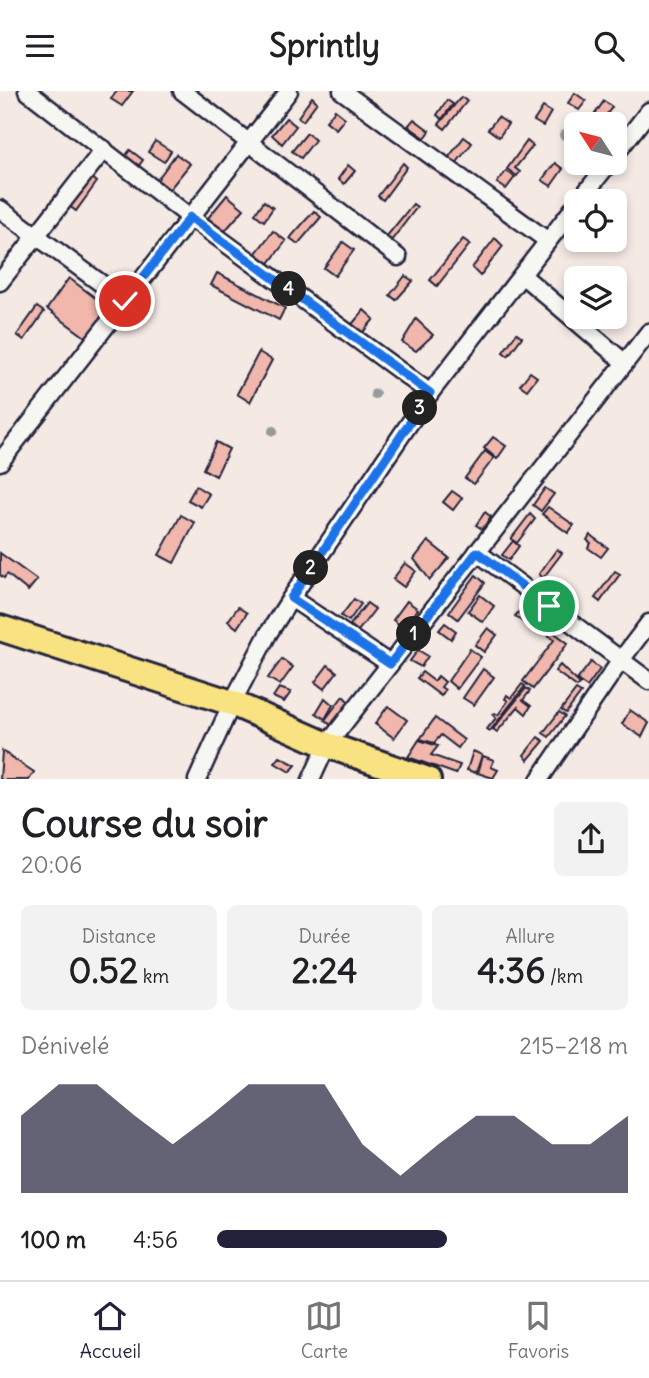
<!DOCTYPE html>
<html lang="fr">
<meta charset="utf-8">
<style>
body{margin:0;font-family:Delius,sans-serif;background:#f2f2f2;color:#202124;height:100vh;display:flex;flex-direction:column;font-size:26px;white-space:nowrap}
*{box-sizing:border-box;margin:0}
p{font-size:23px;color:#757577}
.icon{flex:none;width:38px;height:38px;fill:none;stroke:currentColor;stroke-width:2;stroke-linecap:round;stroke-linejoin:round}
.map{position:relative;height:688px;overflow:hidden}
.side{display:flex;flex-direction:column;background:#fff;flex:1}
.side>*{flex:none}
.needle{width:46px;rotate:306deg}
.tools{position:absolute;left:564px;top:21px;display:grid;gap:14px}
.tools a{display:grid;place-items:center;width:63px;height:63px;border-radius:10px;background:#fff;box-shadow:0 4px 10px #0003;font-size:35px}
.pin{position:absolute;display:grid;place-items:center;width:60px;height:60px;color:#fff;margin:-30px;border:4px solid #fff;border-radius:50%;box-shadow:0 2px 7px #0007}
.km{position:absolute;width:35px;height:35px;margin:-18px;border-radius:50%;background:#222;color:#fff;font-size:19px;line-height:35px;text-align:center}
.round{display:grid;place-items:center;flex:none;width:74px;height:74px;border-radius:10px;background:#f2f2f2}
.overview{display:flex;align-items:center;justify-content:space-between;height:119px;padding:0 21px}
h1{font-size:38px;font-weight:800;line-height:52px}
.metrics{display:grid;grid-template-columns:repeat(3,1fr);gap:10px;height:119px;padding:7px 21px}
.metrics div{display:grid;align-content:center;border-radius:10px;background:#f2f2f2;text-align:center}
.metrics b{font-size:35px;font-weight:800}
.metrics small{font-size:19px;font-weight:400}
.metrics p{font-size:19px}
.chart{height:196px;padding:14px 21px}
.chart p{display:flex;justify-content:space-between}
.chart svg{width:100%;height:126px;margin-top:7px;fill:#22223b;opacity:.7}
ul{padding:0 21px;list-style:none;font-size:23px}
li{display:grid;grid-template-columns:112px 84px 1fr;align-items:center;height:52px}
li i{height:18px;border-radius:9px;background:#22223b}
header{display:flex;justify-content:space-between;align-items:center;height:91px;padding:0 21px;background:#fff;font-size:32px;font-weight:800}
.dock{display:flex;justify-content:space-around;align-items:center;height:98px;border-top:2px solid #e0e0e0;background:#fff;font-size:19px;color:#757577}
.dock a{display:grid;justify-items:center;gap:4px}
.dock .on{color:#22223b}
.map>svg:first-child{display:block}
.building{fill:#f1b7ad;stroke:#22223b;stroke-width:2}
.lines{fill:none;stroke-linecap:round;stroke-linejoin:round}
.minor-casing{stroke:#22223b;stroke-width:21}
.primary-casing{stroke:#22223b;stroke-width:30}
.minor{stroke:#f6f6f2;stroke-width:16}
.primary{stroke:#f8e281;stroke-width:24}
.tree{fill:#969b9a}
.route-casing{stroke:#fff;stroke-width:14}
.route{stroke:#1a73e8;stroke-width:9}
</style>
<header><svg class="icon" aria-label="menu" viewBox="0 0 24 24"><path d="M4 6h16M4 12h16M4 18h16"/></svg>Sprintly<svg class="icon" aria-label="search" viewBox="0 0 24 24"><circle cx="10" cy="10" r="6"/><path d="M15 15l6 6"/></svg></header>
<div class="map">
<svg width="649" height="689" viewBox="0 0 649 689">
<rect width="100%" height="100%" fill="#f5e9e4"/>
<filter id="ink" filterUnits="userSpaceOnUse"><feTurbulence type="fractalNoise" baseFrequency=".0143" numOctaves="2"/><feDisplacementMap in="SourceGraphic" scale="14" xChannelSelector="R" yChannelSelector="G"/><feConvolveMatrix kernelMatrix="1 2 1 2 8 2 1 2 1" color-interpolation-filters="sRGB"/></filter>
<g filter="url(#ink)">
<g class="building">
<path d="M117,0h16l-11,15 -11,-7z"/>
<path d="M575,2l11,8 -7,9 -11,-7z"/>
<path d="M312,6l5,5 -14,19 -5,-4z"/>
<path d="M461,6l6,4 -22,28 -6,-5z"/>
<path d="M447,9l6,4 -11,15 -5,-4z"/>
<path d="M604,10l8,6 -12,17h-5l-5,-3z"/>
<path d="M543,16l8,5 -8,14 -9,-5z"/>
<path d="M335,19l10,8 -9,11 -10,-8z"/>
<path d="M498,26l10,7 -9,13 -11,-8z"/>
<path d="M286,27l10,8 -14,18 -10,-9z"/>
<path d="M414,28l16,12 -5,7 -17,-12z"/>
<path d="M307,42l8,7 -14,18 -9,-7z"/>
<path d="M464,46l8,6 -21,27 -8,-5z"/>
<path d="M155,50l16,10 -7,11 -16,-10z"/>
<path d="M527,50l6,5 -18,22 5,4 -3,4 -10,-7z"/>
<path d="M130,59l13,10 -6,8 -13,-10z"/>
<path d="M176,63l14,10 -21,26 -12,-10z"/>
<path d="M403,72l4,4 -24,33 -5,-4z"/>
<path d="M555,72l8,6 -12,17 -9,-6z"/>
<path d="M348,74l7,6 -11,13 -6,-5z"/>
<path d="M506,80l9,6 -9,12 -9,-6z"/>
<path d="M90,85l7,6 -21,29 -8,-6z"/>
<path d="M227,104l17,14 -20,23 -16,-14z"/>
<path d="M264,110l9,7 -9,13 -9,-7z"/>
<path d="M413,113l4,3 -26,34 -5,-4z"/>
<path d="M314,120l7,6 -23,27 -8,-6z"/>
<path d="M273,140l13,10 -20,26 -13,-10z"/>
<path d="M495,147l8,8 -23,30 -8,-8z"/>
<path d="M463,148l7,5 -33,42 -7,-6z"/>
<path d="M343,151l11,8 -19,26 -11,-8z"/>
<path d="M217,182l68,35 -6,12 -68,-35z"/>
<path d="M405,185l8,5 -17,19 -6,-5z"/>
<path d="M69,187l41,31 -22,30 -41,-30z"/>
<path d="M37,216l7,5 -20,28 -7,-5z"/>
<path d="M364,219l10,9 -16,19 -10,-9z"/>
<path d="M416,228l17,16 -17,16 -14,-9z"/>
<path d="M517,242l5,4 -14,19 -5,-4z"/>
<path d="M259,261l13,8 -22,42 -13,-8z"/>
<path d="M530,281l7,5 -10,13 -7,-5z"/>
<path d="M493,346l13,9 -9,13 -13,-11z"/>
<path d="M216,351l13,7 -13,27 -13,-7z"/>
<path d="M485,360l9,7 -20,26 -9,-6z"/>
<path d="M196,395l13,8 -8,13 -13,-7z"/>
<path d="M545,397l9,6 -13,17 -8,-6z"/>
<path d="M452,400l10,7 -9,12 -10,-8z"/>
<path d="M548,416l26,18 -6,8 -26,-19z"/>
<path d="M485,421l6,5 -9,12 -6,-4z"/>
<path d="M530,423l5,5 -18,24 -6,-4z"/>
<path d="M181,424l14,8 -21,40 -15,-8z"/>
<path d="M590,444l18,13 -7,9 -13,-9 3,-5 -4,-3z"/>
<path d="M428,450l21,17 -19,22 -16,-21z"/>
<path d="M513,450l6,5 -10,14 -7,-5z"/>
<path d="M557,458l5,4 -19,25 -4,-4z"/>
<path d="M0,462l37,27 -9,11 -21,-17 -3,4 -4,-3z"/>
<path d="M405,472l11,8 -12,16 -11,-8z"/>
<path d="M615,480l5,3 -20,28 -5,-4z"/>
<path d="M476,484l9,8 -27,36 -9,-7z"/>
<path d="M480,504l14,11 -11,16 -15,-11z"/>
<path d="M354,508l7,5 -12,17 -8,-5z"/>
<path d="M407,510l11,8 -14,19 -11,-8z"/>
<path d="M367,512l8,6 -17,22 -8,-6z"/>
<path d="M526,513l11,9 -8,14 -14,-11z"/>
<path d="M238,516l9,6 -10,15 -9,-7z"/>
<path d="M445,532l11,8 -5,8 -12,-9z"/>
<path d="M488,537l9,7 -13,17 -9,-7z"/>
<path d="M552,540l16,12 -35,46 -10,-8 31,-41 -6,-5z"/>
<path d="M470,558l11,8 -24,32 -9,-8z"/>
<path d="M418,559l10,6 -7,11 -11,-6z"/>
<path d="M282,568l11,8 -13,18 -12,-7z"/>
<path d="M591,571l9,7 -13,18 -10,-7z"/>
<path d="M328,574l9,7 -13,17 -9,-7z"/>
<path d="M560,574l20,19 -3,3 -22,-16z"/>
<path d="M483,578l11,8 -20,28 -11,-7z"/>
<path d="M422,581l12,9 4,-5 7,6 -4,5 4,3 -4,6 -24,-18z"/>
<path d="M522,593l3,2 -35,45 -3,-2 9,-11 -3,-3 2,-2 3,2 10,-14 -3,-2 2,-4 4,3z"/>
<path d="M279,597l12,4 -7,10 -11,-5z"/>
<path d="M526,597l4,3 -7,9 8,6 -5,8 -8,-7 -21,25 -4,-3z"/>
<path d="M576,599l5,3 -15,20 -5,-3z"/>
<path d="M343,605l6,6 -15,26 -9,-8z"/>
<path d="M325,607l8,7 -8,14 -9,-6z"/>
<path d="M388,615l19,14 -13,18 -19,-14z"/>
<path d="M630,619l19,13 -7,14 -20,-13z"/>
<path d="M559,621l6,4 -16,21 -6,-4z"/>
<path d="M435,627l29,22 -6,8 -17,-13 -7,8 -14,-4z"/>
<path d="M538,646l6,4 -16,19 -4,-5z"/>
<path d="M419,649l19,6 -7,9 29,10 -4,9 -48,-17z"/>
<path d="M2,660l32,21 -5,8h-29z"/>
<path d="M473,660l9,4 -6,18 -9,-3z"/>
<path d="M483,665l11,4 -3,7 7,3 -5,8 -15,-5z"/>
<path d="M280,666l16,8 -6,7 -15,-9z"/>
</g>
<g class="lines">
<g class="minor-casing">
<g id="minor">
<path d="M27,0l163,126 240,176"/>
<path d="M182,0l216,166"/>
<path d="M342,0l206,150"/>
<path d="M614,65l35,-45"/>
<path d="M579,110l30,-38"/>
<path d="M0,118l125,92"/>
<path d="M522,184l103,88"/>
<path d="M0,191l104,-133"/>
<path d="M0,371l289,-371"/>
<path d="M477,461l172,129"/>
<path d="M291,507l99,66"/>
<path d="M197,689l35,-77 36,-69 23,-36 139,-205 146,-188"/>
<path d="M311,689l16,-35 322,-413"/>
<path d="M539,689l82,-120 28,-37"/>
</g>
</g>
<g class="primary-casing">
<path id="primary" d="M0,537l232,75 95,42 101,35"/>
</g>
<use href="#minor" class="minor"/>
<use href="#primary" class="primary"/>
</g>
<g class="tree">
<circle cx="564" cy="44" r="5"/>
<circle cx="375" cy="303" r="5"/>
<circle cx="273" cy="340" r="5"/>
</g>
</g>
<g class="lines" filter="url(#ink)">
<g class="route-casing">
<path id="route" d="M125,210l65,-84 240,176 -139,205 99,66 87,-112 72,54"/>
</g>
<use href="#route" class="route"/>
</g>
</svg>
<div class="tools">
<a><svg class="needle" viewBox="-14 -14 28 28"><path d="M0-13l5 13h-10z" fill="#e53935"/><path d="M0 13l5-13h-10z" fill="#757577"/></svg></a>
<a><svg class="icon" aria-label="locate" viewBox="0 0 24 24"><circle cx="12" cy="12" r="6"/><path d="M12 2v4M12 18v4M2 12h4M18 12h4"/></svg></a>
<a><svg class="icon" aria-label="layers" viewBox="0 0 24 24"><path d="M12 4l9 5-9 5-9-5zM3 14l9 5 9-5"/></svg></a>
</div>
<div class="pin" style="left:549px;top:515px;background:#1e9e55"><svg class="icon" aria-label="arrive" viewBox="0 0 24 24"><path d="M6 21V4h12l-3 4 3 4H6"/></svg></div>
<div class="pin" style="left:125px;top:210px;background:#d93025"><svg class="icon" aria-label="check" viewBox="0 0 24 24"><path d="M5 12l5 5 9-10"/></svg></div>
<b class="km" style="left:414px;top:543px">1</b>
<b class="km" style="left:311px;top:477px">2</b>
<b class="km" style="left:420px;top:317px">3</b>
<b class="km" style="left:289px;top:198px">4</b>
</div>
<section class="side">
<div class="overview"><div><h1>Course du soir</h1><p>20:06</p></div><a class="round"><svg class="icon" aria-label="share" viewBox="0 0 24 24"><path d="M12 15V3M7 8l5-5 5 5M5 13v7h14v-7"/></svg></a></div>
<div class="metrics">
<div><p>Distance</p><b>0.52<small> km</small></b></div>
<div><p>Durée</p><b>2:24</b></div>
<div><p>Allure</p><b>4:36<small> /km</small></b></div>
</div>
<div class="chart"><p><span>Dénivelé</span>215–218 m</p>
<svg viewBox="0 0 160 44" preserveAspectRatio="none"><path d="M0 44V17L10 6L20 6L30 17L40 27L50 17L60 6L70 6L80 6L90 27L100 38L110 27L120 17L130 17L140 27L150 27L160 17V44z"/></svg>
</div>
<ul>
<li><b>100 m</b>4:56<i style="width:56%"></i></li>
</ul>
</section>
<nav class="dock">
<a class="on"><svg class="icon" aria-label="home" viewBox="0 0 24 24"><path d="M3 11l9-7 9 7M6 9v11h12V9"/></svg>Accueil</a>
<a><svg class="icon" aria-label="map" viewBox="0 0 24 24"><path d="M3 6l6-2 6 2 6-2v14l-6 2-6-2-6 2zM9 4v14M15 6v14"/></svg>Carte</a>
<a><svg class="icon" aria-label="saved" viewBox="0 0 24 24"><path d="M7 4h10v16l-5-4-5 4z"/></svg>Favoris</a>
</nav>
